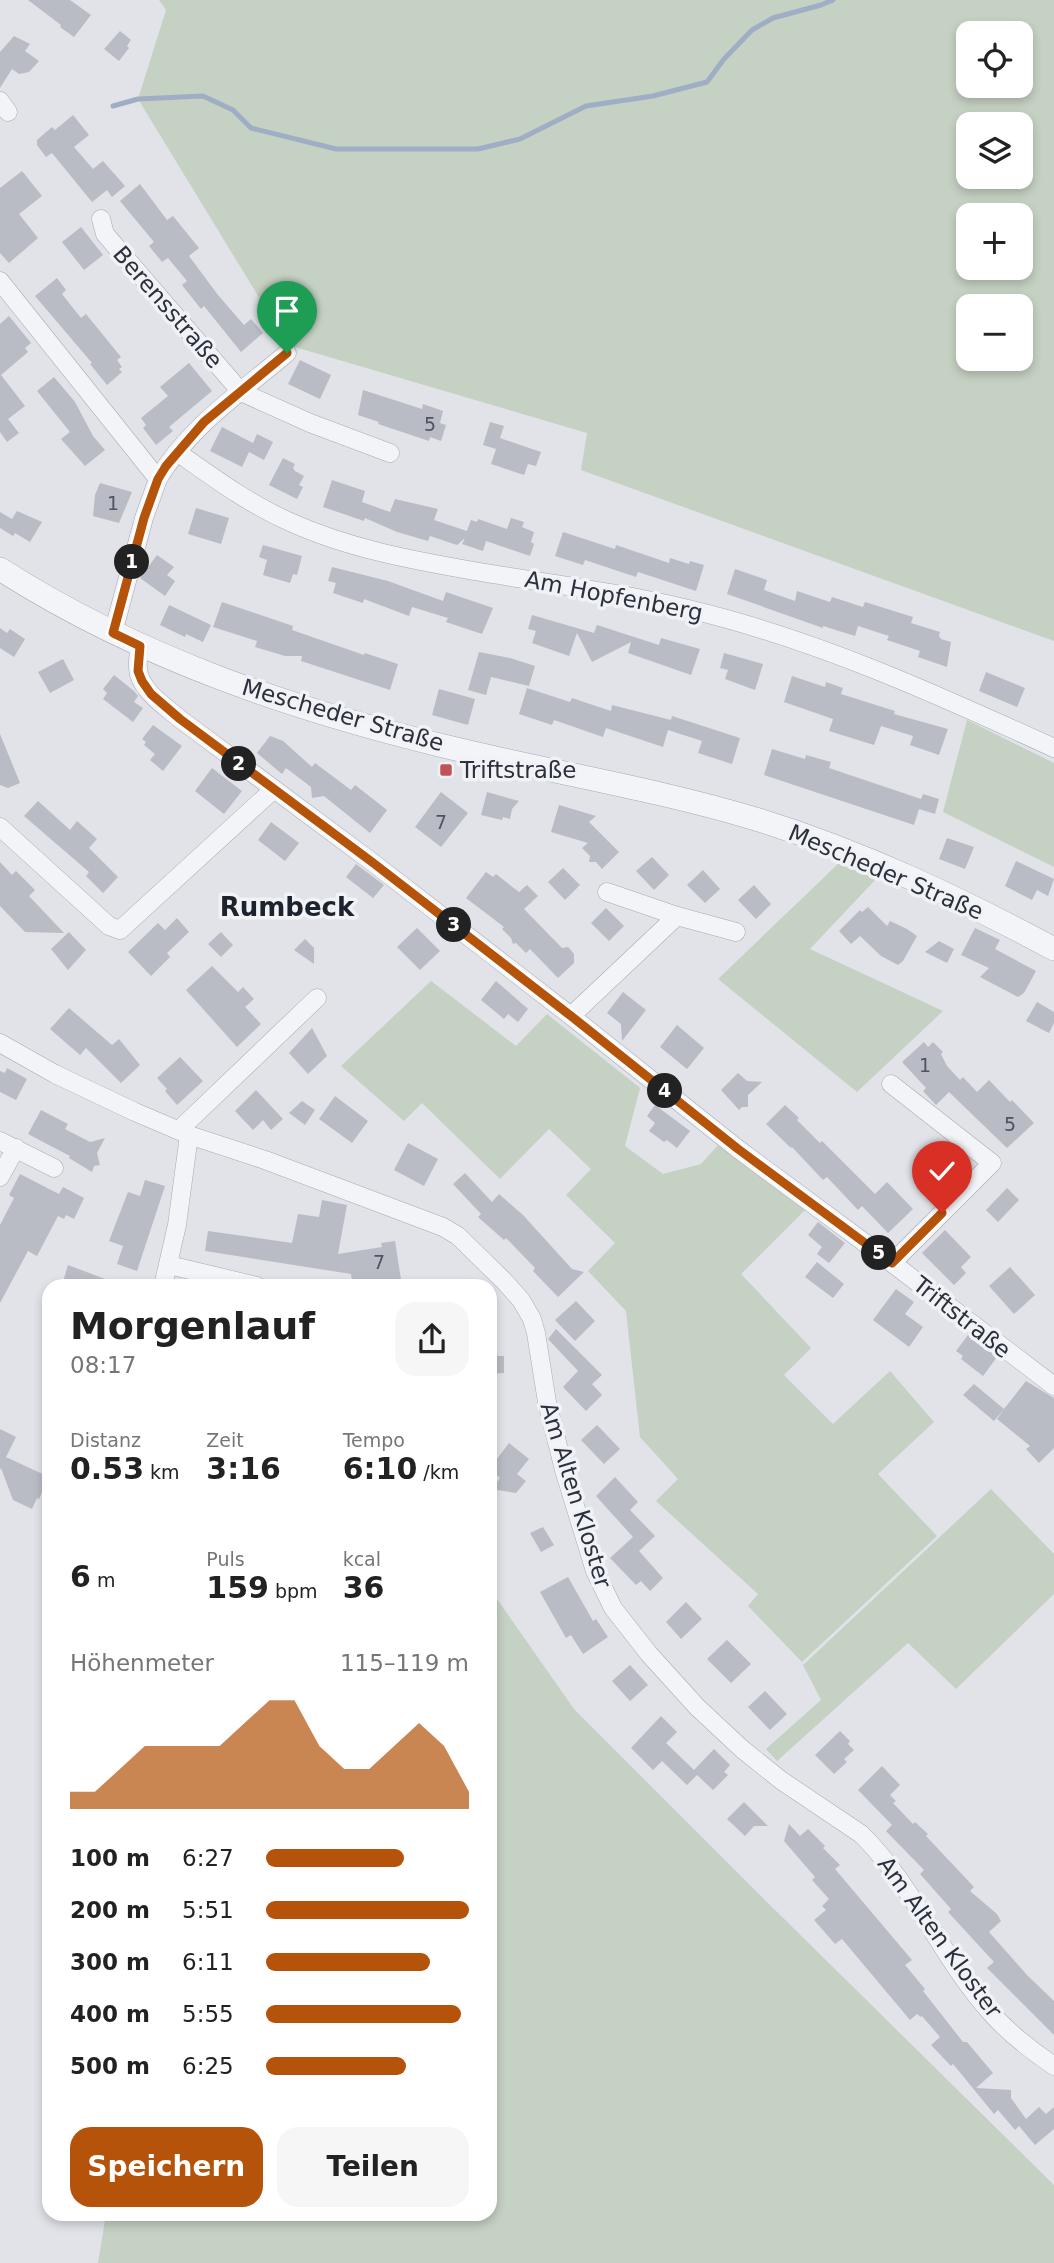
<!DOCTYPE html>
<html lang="de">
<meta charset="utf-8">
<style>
body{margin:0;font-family:"DejaVu Sans",sans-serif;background:#f6f6f6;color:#222;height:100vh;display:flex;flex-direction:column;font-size:26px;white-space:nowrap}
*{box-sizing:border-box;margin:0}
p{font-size:23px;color:#767676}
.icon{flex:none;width:38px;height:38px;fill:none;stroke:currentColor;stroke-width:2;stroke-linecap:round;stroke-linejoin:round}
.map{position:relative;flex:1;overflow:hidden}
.sheet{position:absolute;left:42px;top:1279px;width:455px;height:942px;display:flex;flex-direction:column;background:#fff;border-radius:21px;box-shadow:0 4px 10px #0003}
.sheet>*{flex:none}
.fabs{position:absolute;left:956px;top:21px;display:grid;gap:14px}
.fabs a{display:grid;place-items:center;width:77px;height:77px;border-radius:14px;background:#fff;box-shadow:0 4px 10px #0003;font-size:35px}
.pin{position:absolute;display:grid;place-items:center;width:60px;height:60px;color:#fff;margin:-72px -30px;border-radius:50% 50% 50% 0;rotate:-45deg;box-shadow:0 0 7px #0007}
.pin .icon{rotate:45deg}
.km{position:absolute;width:35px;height:35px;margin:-18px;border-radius:50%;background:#222;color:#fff;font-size:19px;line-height:35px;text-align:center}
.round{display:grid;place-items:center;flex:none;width:74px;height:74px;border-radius:21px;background:#f6f6f6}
.overview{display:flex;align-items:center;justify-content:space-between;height:119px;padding:0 28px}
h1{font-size:38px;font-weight:600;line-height:52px}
.figures{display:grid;grid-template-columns:repeat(3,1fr);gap:10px;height:119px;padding:7px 28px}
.figures div{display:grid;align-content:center}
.figures b{font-size:30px;font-weight:600}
.figures small{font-size:19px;font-weight:400}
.figures p{font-size:19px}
.chart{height:196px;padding:14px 28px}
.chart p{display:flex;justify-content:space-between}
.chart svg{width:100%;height:126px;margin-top:7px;fill:#b45309;opacity:.7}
.primary-button{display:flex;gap:14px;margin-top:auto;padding:14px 28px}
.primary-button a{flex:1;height:80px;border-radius:21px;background:#b45309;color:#fff;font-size:28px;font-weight:600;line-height:80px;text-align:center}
.primary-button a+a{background:#f6f6f6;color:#222}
ul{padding:0 28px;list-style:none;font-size:23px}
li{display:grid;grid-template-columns:112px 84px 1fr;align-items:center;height:52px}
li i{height:18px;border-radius:9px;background:#b45309}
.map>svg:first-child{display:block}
.green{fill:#c5d1c3;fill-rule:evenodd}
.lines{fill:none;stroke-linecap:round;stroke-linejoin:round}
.stream{stroke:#a0aec5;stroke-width:5}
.building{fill:#b9bcc5}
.minor-casing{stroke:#a7aab2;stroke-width:19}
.tertiary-casing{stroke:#a7aab2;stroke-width:24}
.minor{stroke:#f3f4f7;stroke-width:18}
.tertiary{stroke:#f3f4f7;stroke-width:23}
.route-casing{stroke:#fff;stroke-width:14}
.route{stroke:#b45309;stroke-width:9}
.poi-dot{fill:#c05359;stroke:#f1f2f6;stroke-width:2.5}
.labels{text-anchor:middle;stroke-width:7;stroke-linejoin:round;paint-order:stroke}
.number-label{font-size:19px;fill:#4e5360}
.street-label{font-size:23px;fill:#2b303e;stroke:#f1f2f6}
.poi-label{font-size:23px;fill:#2b303e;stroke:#f1f2f6;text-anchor:start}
.quarter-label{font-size:26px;font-weight:bold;fill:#1d222f;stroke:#f1f2f6}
</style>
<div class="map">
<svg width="1054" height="2263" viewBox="0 0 1054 2263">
<rect width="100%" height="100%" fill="#e1e3e8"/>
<g class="green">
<path d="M159,0h895v641l-473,-171 6,-37 -299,-88 -150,-246 28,-89zM968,33h52v53h-52zM968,124h52v53h-52zM968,215h52v53h-52zM968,306h52v53h-52z"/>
<path d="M967,720l87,43v104l-111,-55z"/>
<path d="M839,863l37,16 -66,70 133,62 -86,81 -139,-113z"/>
<path d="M431,981l85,65 31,-32 93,74 -15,58 38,28 38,-10 18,-20 87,65 -65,65 70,74 -27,27 49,49 57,-53 44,51 -56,52 59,62 -135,126 -54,-56 10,-12 -102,-93 22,-22 -38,-42 -14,-126 -38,-40 27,-28 -49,-48 25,-26 -42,-40 -49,50 -78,-76 -18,18 -63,-55z"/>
<path d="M991,1489l63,65v40l-98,95 -48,-46 -131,118 -11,-12 55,-49 -18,-35z"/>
<path d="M490,1589l84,120 195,195 285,281v78h-956l8,-49h384z"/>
</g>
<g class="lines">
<path class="stream" d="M113,106l25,-7 65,-3 30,14 18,18 85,21h142l42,-10 66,-33 67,-10 54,-14 17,-23 28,-29 21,-12 48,-13 12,-5"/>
</g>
<g class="building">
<path d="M28,0h42l21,15 -17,22 -14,-10 1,-2z"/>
<path d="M120,31l11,9 -4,6 2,2 -10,13 -15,-12z"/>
<path d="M14,36l16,8 -5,7 14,10 -10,11 -10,2 -7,-5 -12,19v-36z"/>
<path d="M73,115l16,20 -15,12 19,22 10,-8 22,25 -13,11 -5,-7 -15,12 -40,-49 -6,4 -9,-12v-5l15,-13 3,3z"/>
<path d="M22,171l20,25 -23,18 19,24 -29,25 -9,-10v-65z"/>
<path d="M140,184l27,36 6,-4 26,32 -10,8 29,39 26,30 7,-6 12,14 -22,19 -37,-46 -3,3 -19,-24 5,-4 -19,-23 -6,4 -13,-16 5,-4 -34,-41z"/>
<path d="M81,227l22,28 -19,15 -22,-28z"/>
<path d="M57,278l9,12 -4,4 19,24 5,-4 35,43 -4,3 5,7 -3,2 3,3 -15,13 -17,-21 2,-1 -57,-67z"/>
<path d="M9,316l22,27 -6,5 3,4 -27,23 24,31 -17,13 11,14 -12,9 -7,-10v-108z"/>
<path d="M300,360l31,15 -11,24 -32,-15z"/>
<path d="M189,363l23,28 -43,36 4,4 -17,14 -13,-17 3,-3 -5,-7 27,-22 -8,-9z"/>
<path d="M54,377l21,25 18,34 12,14 -20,16 -24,-27 9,-7 -33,-41z"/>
<path d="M363,390l59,19 1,-5 20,7 -3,12 6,2 -5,16 -11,-4 -1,4 -51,-17 1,-2 -21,-7z"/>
<path d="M490,422l14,4 -4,12 41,14 -5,14 -8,-2 -4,11 -33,-11 5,-15 -13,-4z"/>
<path d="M222,427l31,16 4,-9 16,8 -9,18 -15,-8 -7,15 -32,-16z"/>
<path d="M283,458l12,6 -2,4 2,3 9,5 -5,9 4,2 -6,12 -28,-14z"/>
<path d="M332,480l33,11 -3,11 28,10 5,-13 43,10 -4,11 33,11 4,-11 6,2 1,-3 29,10 4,-11 13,4 -2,5 12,5 -3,10 3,2 -4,12 -44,-15 -3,10 -21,-7 3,-6 -8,7 -27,-9 -2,5 -31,-9 -32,-14 -1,3 -41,-14z"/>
<path d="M100,483l32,9 -13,31 -26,-7 2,-21z"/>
<path d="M196,508l33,10 -8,26 -33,-10z"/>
<path d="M17,511l25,11 -12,20 -15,-9 -2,3 -13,-8v-16l12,7z"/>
<path d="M563,532l52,17 1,-4 53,18 1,-5 19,6 1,-3 14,4 -8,26 -58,-19 -2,5 -51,-17 -2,5 -28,-9z"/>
<path d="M263,545l39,11 -5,19 -4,-1 -3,9 -27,-8 4,-15 -8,-3z"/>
<path d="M157,555l17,12 -7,8 8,6 -10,15 -25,-18z"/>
<path d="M332,567l56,14 55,20 3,-9 47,16 -11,26 -36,-12 2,-4 -36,-11 -3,9 -45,-17 -1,4 -30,-10 3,-10 -8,-2z"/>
<path d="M735,569l32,11 -3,10 31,11 2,-10 33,11 2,-5 31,10 2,-5 48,15 -2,6 29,9 -1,4 2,3 10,3 -4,25 -29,-10 2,-6 -33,-11 2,-4 -31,-10 -3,10 -32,-10v2l-96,-34z"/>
<path d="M222,602l71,24 -1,4 72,25 1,-2 33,11 -8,26 -89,-29 1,-5h-17l-30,-9 2,-6 -44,-14z"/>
<path d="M169,605l42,20 -8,17 -17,-8 -1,3 -25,-12z"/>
<path d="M532,615l62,18 3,-8 62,20 2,-7 39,11 -9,26 -63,-22 3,-11 -39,20 -15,-29 -8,23 -37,-13 4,-12 -8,-2z"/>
<path d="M0,628l7,5 3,-4 15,10 -11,18 -14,-9z"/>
<path d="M479,652l31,6 25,8 -6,20 -38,-9 -5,18 -18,-5z"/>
<path d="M724,653l39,11 -8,26 -30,-11 3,-9 -8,-2z"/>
<path d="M63,659l11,21 -24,13 -12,-21z"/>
<path d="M986,672l39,16 -8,19 -38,-16z"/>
<path d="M114,675l20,16 4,5 -4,6 9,6 -10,14 -30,-23 4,-6 -4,-4z"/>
<path d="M792,676l33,11 1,-5 17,6 -2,6 54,17 -1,3 54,15 -9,26 -29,-10 3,-9 -32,-10 -7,19 -45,-14 4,-12 -49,-17z"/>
<path d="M527,688l43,14 2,-4 39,13 1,-6 59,15 1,-4 68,22 -8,26 -34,-11 4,-12 -34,-11 -5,17 -57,-19 -3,9 -49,-17 -2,5 -33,-11z"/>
<path d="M439,689l36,10 -7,26 -36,-10z"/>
<path d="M153,725l29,21 -19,25 -13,-11 5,-6 -11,-9 2,-3 -4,-3z"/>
<path d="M0,734l20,49 -12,5 -8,-3z"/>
<path d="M270,736l13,5 29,26 3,-4 36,27 4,-5 32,25 -17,23 -46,-37 -12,2 -1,-11 -25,-19 -4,6 -25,-21z"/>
<path d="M772,749l33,10 1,-4 25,7 -2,6 92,31 2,-5 16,5 -4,15 -16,-5 -5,16 -150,-50z"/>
<path d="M212,768l30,23 -18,23 -29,-23z"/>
<path d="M441,792l27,21 -27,34 -26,-20z"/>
<path d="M487,792l32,9 -7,8 -2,10 -7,-2 -1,3 -21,-5z"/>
<path d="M38,801l32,29 7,-9 20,18 -8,9 29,29 -15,16 -17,-17 3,-4 -65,-56z"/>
<path d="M559,805l37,11 -7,6 30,30 -17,17 -6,-7h-7l1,-6 -8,-8 6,-5 -37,-11z"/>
<path d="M271,822l28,21 -14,18 -27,-21z"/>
<path d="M947,838l27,9 -9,22 -26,-10z"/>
<path d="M652,857l17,18 -15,15 -18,-19z"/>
<path d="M1016,861l38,18 -6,17 -11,-6 -5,10 -27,-14z"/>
<path d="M0,862l12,13 4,-4 19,19 -6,6 35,37 -39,-1 -25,-26z"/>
<path d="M356,864l28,21 -11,13 -27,-21z"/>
<path d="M563,868l17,17 -15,15 -17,-18z"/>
<path d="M703,870l17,19 -15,14 -18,-18z"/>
<path d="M486,872l7,5 3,-3 23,18 8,-7 11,11 -14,13 38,39 6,-1 6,7v9l-16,15 -28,-29 -4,4 -10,-10 -3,1 -2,-6 -9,-9 2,-2 -38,-29z"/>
<path d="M754,885l17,19 -15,15 -18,-19z"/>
<path d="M868,907l19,19 3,-5 17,8 10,7 -14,25 -5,4 -17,-9 -21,-20 -9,8 -12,-13 21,-21 2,2z"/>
<path d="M606,908l18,18 -15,15 -18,-18z"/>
<path d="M177,918l12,14 -22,21 3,4 -19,19 -23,-24 30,-29 7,7z"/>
<path d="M417,928l23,23 -20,19 -23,-23z"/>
<path d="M975,928l25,12 -5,9 41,22 -12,22 -6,4 -38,-20 9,-9 -28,-13z"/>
<path d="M69,932l17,18 -18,20 -17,-21z"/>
<path d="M221,932l12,13 -12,12 -13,-13z"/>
<path d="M305,939l9,9v16l-20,-14z"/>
<path d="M939,941l15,8 -7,14 -22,-11z"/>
<path d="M212,966l26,26 5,-5 11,12 -9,8 16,17 -24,23 -51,-57z"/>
<path d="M496,981l32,28 -10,13 -10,-8 -4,5 -23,-19z"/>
<path d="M623,992l23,18 -24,31 -1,-17 -14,-11z"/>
<path d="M1037,1002l17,10v11l-5,10 -23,-12z"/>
<path d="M69,1008l43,37 7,-6 21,26 -19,18 -35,-35 -6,7 -30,-26z"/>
<path d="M677,1025l27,23 -17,21 -27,-22z"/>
<path d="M312,1028l15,28 -19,18 -19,-21z"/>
<path d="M924,1042l4,5 5,-5 10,10 -2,2 6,12 13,14 3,-3 14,15 12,-12 21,22 2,-2 22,23 -27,25 -58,-56 -13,13 -13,-14 3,-3 -24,-26z"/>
<path d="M180,1057l23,24 -26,24 -12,-14 2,-2 -10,-11z"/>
<path d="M7,1068l20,11 -11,21 -16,-8v-21l5,2z"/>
<path d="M738,1073l9,8 15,1 -14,13v12h-6l-3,3 -18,-20z"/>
<path d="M256,1090l27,29 -12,11 -8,-10 -10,10 -18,-19z"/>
<path d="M335,1096l33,25 -16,22 -33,-24z"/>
<path d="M302,1101l13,9 -10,15 -16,-12z"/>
<path d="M655,1105l35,26 -13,17 -10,-8 -3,2 -15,-11 6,-8 -8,-7z"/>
<path d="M785,1105l14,13 -2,2 23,23 2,-2 53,53 12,-12 26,27 -25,24 -26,-27 -4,4 -31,-33 -4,3 -31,-33 -1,1 -25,-24z"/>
<path d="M41,1110l27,14 -3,5 25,13 15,-4 -8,15 3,12 -6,1 -2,6 -23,-14 1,-2 -42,-22z"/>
<path d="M408,1143l30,16 -14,27 -30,-16z"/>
<path d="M465,1173l27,29 7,-8 24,21 49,54 12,3 -26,25 -25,-26 2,-3 -29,-30 -2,2 -26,-23 3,-3 -28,-30z"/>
<path d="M20,1174l39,20 4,-7 21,11 -10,21 -8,-4 -2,4 -6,-3 -21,40 -9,-5 -28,52v-78l14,-27 -5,-3z"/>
<path d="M145,1180l20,6 -28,85 -20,-7 6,-18 -14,-5 19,-49 12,4z"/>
<path d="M1007,1188l12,12 -21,22 -12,-12z"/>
<path d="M322,1200l25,5 -9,49 44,-7 -1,-4 14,-2 7,45h-49l-2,-12 -146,-23 3,-20 84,12 6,-29 21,3z"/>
<path d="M818,1222l27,21 -16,20 -12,-9 5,-7 -14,-12z"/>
<path d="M945,1230l26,27 -10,10 5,6 -12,12 -32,-32z"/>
<path d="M817,1262l27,22 -11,14 -28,-21z"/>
<path d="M68,1265l53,20 -1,1h-44l-13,-4z"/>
<path d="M1010,1267l25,28 -21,19 -25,-28z"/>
<path d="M896,1289l18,13 -9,12 18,13 -14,20 -36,-27z"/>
<path d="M576,1301l19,20 -20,20 -20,-21z"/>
<path d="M556,1329l46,46 -10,9 10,11 -16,16 -23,-24 15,-16 -30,-32z"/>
<path d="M968,1335l29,22 -14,19 -22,-17 2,-3 -7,-5z"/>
<path d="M490,1356h14v17l-14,1z"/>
<path d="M1026,1381l28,17v50l-15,15 -13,-14 4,-3 -33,-27 7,-10 -10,12 -31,-26 11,-11 30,25z"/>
<path d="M597,1425l23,24 -16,15 -23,-24z"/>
<path d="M0,1429l16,8 -10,20 43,20 -10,22 -2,-1 -5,11 -19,-9 -12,-32 -1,2z"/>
<path d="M509,1443l20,16 -12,15 9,7 -10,12 -24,-4 8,-11 -10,-10z"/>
<path d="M615,1477l23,25 -8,8 25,26 -16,15 24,27 -13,13 -9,-10 -5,4 -26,-27 23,-21 -37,-41z"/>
<path d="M543,1527l11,18 -13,7 -11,-19z"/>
<path d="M568,1577l25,44 3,-2 12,18 -25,17 -12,-19 -5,3 -26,-46z"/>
<path d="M686,1602l16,17 -21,20 -15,-17z"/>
<path d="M727,1640l24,24 -20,19 -24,-24z"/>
<path d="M630,1665l18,20 -18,16 -18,-20z"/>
<path d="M765,1691l22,23 -17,16 -22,-23z"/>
<path d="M661,1716l16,16 -11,11 28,27 20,-21 16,16 -6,7 4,3 -15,15 -16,-15 -10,10 -25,-24 -9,9 -22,-22z"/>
<path d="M840,1731l10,10 -2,3 6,6 -10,9 3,3 -13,12 -19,-19z"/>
<path d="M882,1766l18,19 -10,10 6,6 -3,2 20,21 2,-2 13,12 -2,2 48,51 -4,4 27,23 4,7 -12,11 38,43 27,26v34l-67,-67 7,-6 -46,-50 3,-3 -31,-35 4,-4 -38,-39 6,-6 -34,-35z"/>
<path d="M744,1802l24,24h-14l-9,10 -18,-17z"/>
<path d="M789,1824l11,12 8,-7 17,17 -2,2 17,17 -5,4 77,91 -7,5 20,24 -2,2 40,51h4l26,31 -17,15 35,2v8l15,21 13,-12 7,7 8,-7v22l-19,16 -16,-19 -4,4 -17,-20 -4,4 -41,-50 -2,2 -20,-21 9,-8 -18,-21 -1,1 -4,-3 -7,6 -68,-81 -7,5 -21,-24 12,-10 -4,-4 7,-7 -17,-19 3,-3 -31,-36z"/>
</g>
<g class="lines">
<g class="minor-casing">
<g id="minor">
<path d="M0,101l8,11"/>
<path d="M101,219l4,15 136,158 69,31 80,30"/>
<path d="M0,281l158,198 -14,39 -31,115"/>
<path d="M177,452c37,26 72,52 113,70 57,26 121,38 184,49 71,12 143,21 214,38 127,30 248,85 366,139"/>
<path d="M158,479c31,-52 83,-87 129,-126"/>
<path d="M140,646c-1,7 -3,15 -2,22 1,22 27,38 42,51l192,143 199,154 167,133 154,114 162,123"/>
<path d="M0,827l109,99 11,4 153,-140"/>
<path d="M677,916l59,16"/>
<path d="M571,1016l106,-100 -70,-24"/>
<path d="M0,1043l55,31 80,38 54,23 76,25 178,67 15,9 46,45 17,19 11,19 4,14 11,69 17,68 31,101 18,37 36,46 48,53 45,42 40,32 79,53c53,52 81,125 131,180 17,19 40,37 62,52"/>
<path d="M891,1084l101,79 -100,100"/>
<path d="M179,1130l138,-132"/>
<path d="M0,1141l54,27"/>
<path d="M0,1177l16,-29"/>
<path d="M169,1265l88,21"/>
<path d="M163,1286l14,-61 12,-90"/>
</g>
</g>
<g class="tertiary-casing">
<path id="tertiary" d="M0,569c139,89 296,142 456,180 101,24 204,41 303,71 103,32 200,78 295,129"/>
</g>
<use href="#minor" class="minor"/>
<use href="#tertiary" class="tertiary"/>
</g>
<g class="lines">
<g class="route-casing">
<path id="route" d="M287,353l-83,69 -38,44 -8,13 -14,39 -31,115 27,13 -2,25 4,10 9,13 29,25 192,143 199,154 167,133 154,114 50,-50"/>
</g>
<use href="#route" class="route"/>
</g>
<rect class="poi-dot" x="439" y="763" width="14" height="14" rx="3.5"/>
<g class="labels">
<g class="number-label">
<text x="430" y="431">5</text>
<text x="113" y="510">1</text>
<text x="441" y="829">7</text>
<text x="925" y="1072">1</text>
<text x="1010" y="1131">5</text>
<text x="379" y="1269">7</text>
</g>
<g class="street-label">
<text transform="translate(168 307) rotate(49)" y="8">Berensstraße</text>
<text transform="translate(614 596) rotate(11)" y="8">Am Hopfenberg</text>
<text transform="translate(343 715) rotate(16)" y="8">Mescheder Straße</text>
<text transform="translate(886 872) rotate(23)" y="8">Mescheder Straße</text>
<text transform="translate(962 1317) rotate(38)" y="8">Triftstraße</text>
<text transform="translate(576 1495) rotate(73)" y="8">Am Alten Kloster</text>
<text transform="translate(940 1937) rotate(54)" y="8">Am Alten Kloster</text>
</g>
<g class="poi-label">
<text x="460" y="778">Triftstraße</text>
</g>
<g class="quarter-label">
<text x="287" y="916">Rumbeck</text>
</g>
</g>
</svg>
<div class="fabs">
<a><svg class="icon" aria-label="locate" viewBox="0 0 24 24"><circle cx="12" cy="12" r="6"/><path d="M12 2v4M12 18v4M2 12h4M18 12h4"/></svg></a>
<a><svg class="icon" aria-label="layers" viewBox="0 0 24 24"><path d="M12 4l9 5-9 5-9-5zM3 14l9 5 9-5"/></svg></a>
<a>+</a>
<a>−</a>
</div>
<div class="pin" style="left:287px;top:353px;background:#1e9e55"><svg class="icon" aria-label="arrive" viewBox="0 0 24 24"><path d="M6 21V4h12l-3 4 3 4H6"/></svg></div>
<div class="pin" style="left:942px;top:1213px;background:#d93025"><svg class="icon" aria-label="check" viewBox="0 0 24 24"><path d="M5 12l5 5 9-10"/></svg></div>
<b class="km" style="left:132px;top:562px">1</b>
<b class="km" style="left:239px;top:764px">2</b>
<b class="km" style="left:454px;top:925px">3</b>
<b class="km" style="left:665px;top:1091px">4</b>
<b class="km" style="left:879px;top:1253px">5</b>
<section class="sheet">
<div class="overview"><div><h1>Morgenlauf</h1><p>08:17</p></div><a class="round"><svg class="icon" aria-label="share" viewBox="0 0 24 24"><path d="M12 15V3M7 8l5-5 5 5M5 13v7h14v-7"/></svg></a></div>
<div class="figures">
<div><p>Distanz</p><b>0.53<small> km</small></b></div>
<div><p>Zeit</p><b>3:16</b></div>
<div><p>Tempo</p><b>6:10<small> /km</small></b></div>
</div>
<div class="figures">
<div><b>6<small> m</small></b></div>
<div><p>Puls</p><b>159<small> bpm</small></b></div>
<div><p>kcal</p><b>36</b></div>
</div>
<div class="chart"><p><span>Höhenmeter</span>115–119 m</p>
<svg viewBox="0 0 160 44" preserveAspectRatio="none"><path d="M0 44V38L10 38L20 30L30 22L40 22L50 22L60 22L70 14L80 6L90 6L100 22L110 30L120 30L130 22L140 14L150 22L160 38V44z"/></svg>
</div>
<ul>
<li><b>100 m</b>6:27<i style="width:68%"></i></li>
<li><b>200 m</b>5:51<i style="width:100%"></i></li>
<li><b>300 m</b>6:11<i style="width:81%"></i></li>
<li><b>400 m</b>5:55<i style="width:96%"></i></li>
<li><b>500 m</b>6:25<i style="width:69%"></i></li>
</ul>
<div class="primary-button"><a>Speichern</a><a>Teilen</a></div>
</section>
</div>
